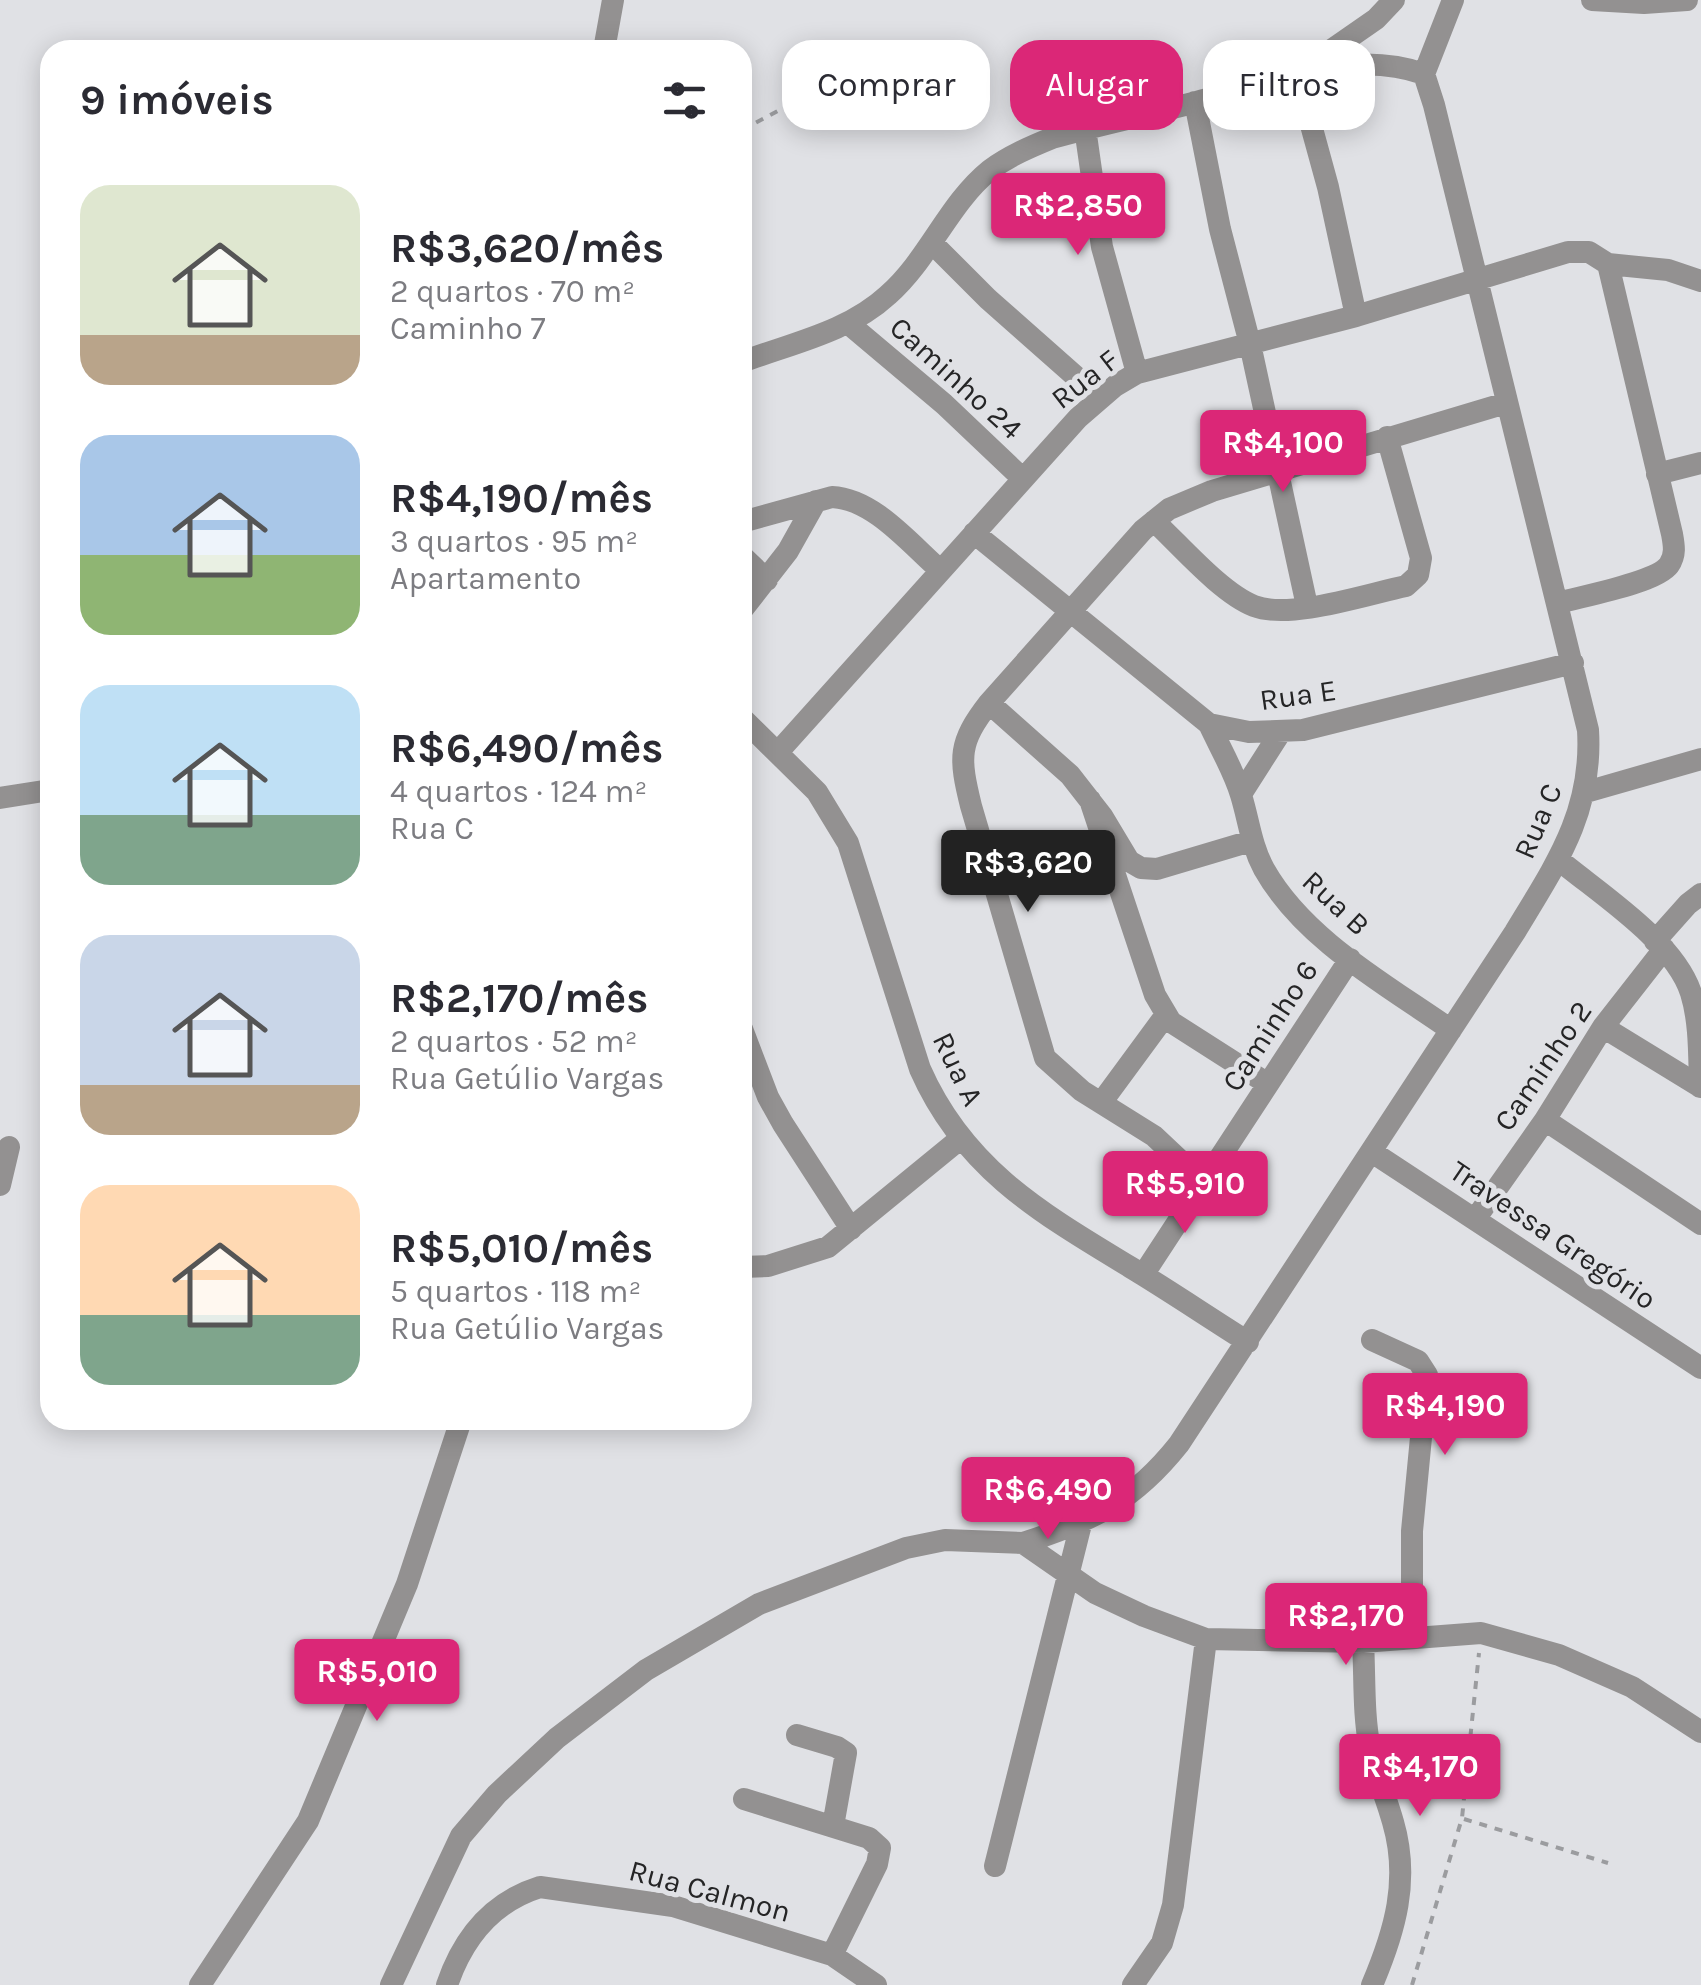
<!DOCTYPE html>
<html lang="pt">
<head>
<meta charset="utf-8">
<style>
  body { margin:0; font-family:Karla,sans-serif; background:#f7f7f7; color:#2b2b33; height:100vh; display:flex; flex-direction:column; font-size:38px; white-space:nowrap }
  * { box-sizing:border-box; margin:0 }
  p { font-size:32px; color:#7c7c81 }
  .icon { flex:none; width:55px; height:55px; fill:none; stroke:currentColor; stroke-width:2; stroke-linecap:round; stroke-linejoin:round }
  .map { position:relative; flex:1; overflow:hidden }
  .sheet { position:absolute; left:40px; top:40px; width:712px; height:1390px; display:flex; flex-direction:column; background:#fff; border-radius:30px; box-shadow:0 5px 25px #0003 }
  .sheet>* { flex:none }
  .banner { position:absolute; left:782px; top:40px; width:768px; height:90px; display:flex; gap:20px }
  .price { position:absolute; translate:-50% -85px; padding:0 22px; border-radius:10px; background:#db2777; color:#fff; font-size:32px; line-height:65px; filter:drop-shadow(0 2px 5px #0008) }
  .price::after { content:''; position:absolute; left:50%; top:60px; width:30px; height:22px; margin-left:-15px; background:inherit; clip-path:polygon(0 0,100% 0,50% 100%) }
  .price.selected { background:#222; color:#fff }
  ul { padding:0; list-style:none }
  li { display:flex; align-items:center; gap:30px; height:250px; padding:0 40px }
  li span { display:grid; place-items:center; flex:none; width:280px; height:200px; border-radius:30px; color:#555 }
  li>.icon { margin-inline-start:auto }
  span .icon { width:120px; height:120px; fill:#fffc; stroke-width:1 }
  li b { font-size:42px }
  h2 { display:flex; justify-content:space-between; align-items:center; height:120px; padding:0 40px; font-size:42px }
  .tag { padding:0 35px; border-radius:30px; background:#fff; box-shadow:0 5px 25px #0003; font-size:35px; line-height:90px }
  .tag.selected { background:#db2777; color:#fff }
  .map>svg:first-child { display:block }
</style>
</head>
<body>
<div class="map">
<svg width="1701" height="1985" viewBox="0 0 1701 1985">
  <rect width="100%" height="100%" fill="#e0e1e5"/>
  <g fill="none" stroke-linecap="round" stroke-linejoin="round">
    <path stroke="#9b9c9f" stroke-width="4" stroke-dasharray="8 8" stroke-linecap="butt" d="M742,130L843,76
      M1464,1819L1608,1863
      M1412,1985L1462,1818L1479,1653"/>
    <path stroke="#939191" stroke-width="22" d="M1592,0L1644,3L1687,0
      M604,50L613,0
      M1304,69L1376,19L1394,0
      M1297,74L1328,187L1356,316
      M1424,74L1453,0
      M1195,102L1220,229L1250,344L1307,606
      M1085,128L1102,247L1137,373
      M932,243L988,299L1100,398
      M1608,264L1668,270L1701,281
      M849,324L944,404L1022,478
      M742,362C792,343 848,332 888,295C929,259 948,204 990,170C1009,156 1030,147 1052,138C1098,125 1146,115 1193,103C1266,84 1349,47 1424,74
      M1657,474L1701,463
      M1154,521C1181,546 1221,593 1254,606C1290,620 1367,594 1406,586L1418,575L1421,558L1387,437
      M742,522L832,497C874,499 910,544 940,570
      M974,533L1209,724L1249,732L1303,730L1573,663
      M742,556L767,580
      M1558,603C1582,596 1656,583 1669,565C1676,555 1674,545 1672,534L1608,264
      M742,610L788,551L816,501
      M989,703L1070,775L1102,816L1129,861L1141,868L1157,869L1251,841
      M742,718L817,792L848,843L920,1069C964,1169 1041,1213 1130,1267C1170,1291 1208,1317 1248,1342
      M1209,724C1220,748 1234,771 1241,795C1249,821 1251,845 1264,869C1304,940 1387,985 1451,1030
      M779,751L1078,418L1115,386L1137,373L1356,316L1568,252H1589L1608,264
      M1586,792L1701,759
      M1241,794L1280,733
      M0,798L50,790
      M1090,800L1155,995L1171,1022L1268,1084
      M1559,860C1600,894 1674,941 1691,993C1700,1022 1699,1056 1700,1087
      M1655,941L1688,904L1701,894
      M1603,1027L1701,1087
      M742,1029L768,1097L783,1124L851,1229
      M1101,1103L1165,1016
      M1545,1120L1701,1224
      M1372,1152L1701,1368
      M1204,1183L1154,1136L1082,1091L1045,1058L971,806C959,757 958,743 989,703L1143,530L1169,509L1212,491L1506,403
      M0,1185L9,1147
      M1476,1218L1545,1120L1603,1027L1664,949
      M742,1267L768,1266L828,1247L960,1139
      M1143,1275L1350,959
      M1372,1340L1418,1361L1427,1375L1412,1531V1637
      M1023,1543C1092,1521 1133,1502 1179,1444L1515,932C1556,864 1593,812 1588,730L1434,105L1424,74
      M1363,1642C1365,1677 1363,1714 1370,1749C1376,1774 1386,1797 1393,1822C1410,1880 1395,1931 1372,1985
      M797,1735L837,1747L846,1753L833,1826
      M744,1799L869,1838L880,1848L877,1864L832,1955
      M995,1866L1081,1524
      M200,1985L308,1821L407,1584L461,1420
      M391,1985L461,1836L497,1794L557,1738L646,1670L759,1604L906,1548L945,1540L1023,1543L1095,1593L1144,1616L1206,1639L1363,1642L1481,1633L1559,1655L1632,1687L1701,1732
      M447,1985C463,1938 492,1902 540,1887L673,1906L832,1955L876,1985
      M1133,1985L1162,1943L1173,1905L1206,1639"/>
  </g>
  <g text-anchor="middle" stroke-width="10" stroke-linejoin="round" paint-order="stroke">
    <g font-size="30" fill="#252526" stroke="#e0e1e5">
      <text transform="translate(956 378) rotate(42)" y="10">Caminho 24</text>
      <text transform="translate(1085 379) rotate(-38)" y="10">Rua F</text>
      <text transform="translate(1298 695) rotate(-8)" y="10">Rua E</text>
      <text transform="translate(1538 821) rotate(-67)" y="10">Rua C</text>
      <text transform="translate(1336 903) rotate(43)" y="10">Rua B</text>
      <text transform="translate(1270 1026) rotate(-57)" y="10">Caminho 6</text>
      <text transform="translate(1543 1066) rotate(-56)" y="10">Caminho 2</text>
      <text transform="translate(958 1069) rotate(64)" y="10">Rua A</text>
      <text transform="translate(1553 1235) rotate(34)" y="10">Travessa Gregório</text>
      <text transform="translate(710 1891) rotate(15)" y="10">Rua Calmon</text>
    </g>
  </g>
</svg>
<b class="price" style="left:1078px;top:258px">R$2,850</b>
<b class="price" style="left:1283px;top:495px">R$4,100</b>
<b class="price selected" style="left:1028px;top:915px">R$3,620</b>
<b class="price" style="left:1185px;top:1236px">R$5,910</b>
<b class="price" style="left:1445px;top:1458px">R$4,190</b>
<b class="price" style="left:1048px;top:1542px">R$6,490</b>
<b class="price" style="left:1346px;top:1668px">R$2,170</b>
<b class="price" style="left:377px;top:1724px">R$5,010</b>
<b class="price" style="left:1420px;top:1819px">R$4,170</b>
<div class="banner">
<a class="tag">Comprar</a>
<a class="tag selected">Alugar</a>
<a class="tag">Filtros</a>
</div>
<section class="sheet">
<h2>9 imóveis<svg class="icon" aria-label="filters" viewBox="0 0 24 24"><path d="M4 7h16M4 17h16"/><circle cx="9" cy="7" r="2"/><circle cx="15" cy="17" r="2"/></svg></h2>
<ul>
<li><span style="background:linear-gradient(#dfe7d0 75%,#b9a48a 0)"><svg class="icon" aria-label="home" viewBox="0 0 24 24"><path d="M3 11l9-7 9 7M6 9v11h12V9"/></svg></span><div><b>R$3,620/mês</b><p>2 quartos · 70 m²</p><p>Caminho 7</p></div></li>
<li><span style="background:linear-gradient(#a9c7e8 60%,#8fb573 0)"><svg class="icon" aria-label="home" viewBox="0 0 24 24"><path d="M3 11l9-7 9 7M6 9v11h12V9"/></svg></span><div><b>R$4,190/mês</b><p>3 quartos · 95 m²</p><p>Apartamento</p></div></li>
<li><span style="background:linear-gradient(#bfe0f5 65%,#7fa58c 0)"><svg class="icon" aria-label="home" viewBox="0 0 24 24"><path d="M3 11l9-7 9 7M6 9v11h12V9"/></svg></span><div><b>R$6,490/mês</b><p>4 quartos · 124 m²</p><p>Rua C</p></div></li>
<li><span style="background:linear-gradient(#c9d6e8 75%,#b9a48a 0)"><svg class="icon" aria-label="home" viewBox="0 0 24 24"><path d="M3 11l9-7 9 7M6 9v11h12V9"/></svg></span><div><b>R$2,170/mês</b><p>2 quartos · 52 m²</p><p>Rua Getúlio Vargas</p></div></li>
<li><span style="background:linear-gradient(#ffd9b3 65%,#7fa58c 0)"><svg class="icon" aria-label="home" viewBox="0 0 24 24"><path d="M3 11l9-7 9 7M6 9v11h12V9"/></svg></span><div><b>R$5,010/mês</b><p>5 quartos · 118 m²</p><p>Rua Getúlio Vargas</p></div></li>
</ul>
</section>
</div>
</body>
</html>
